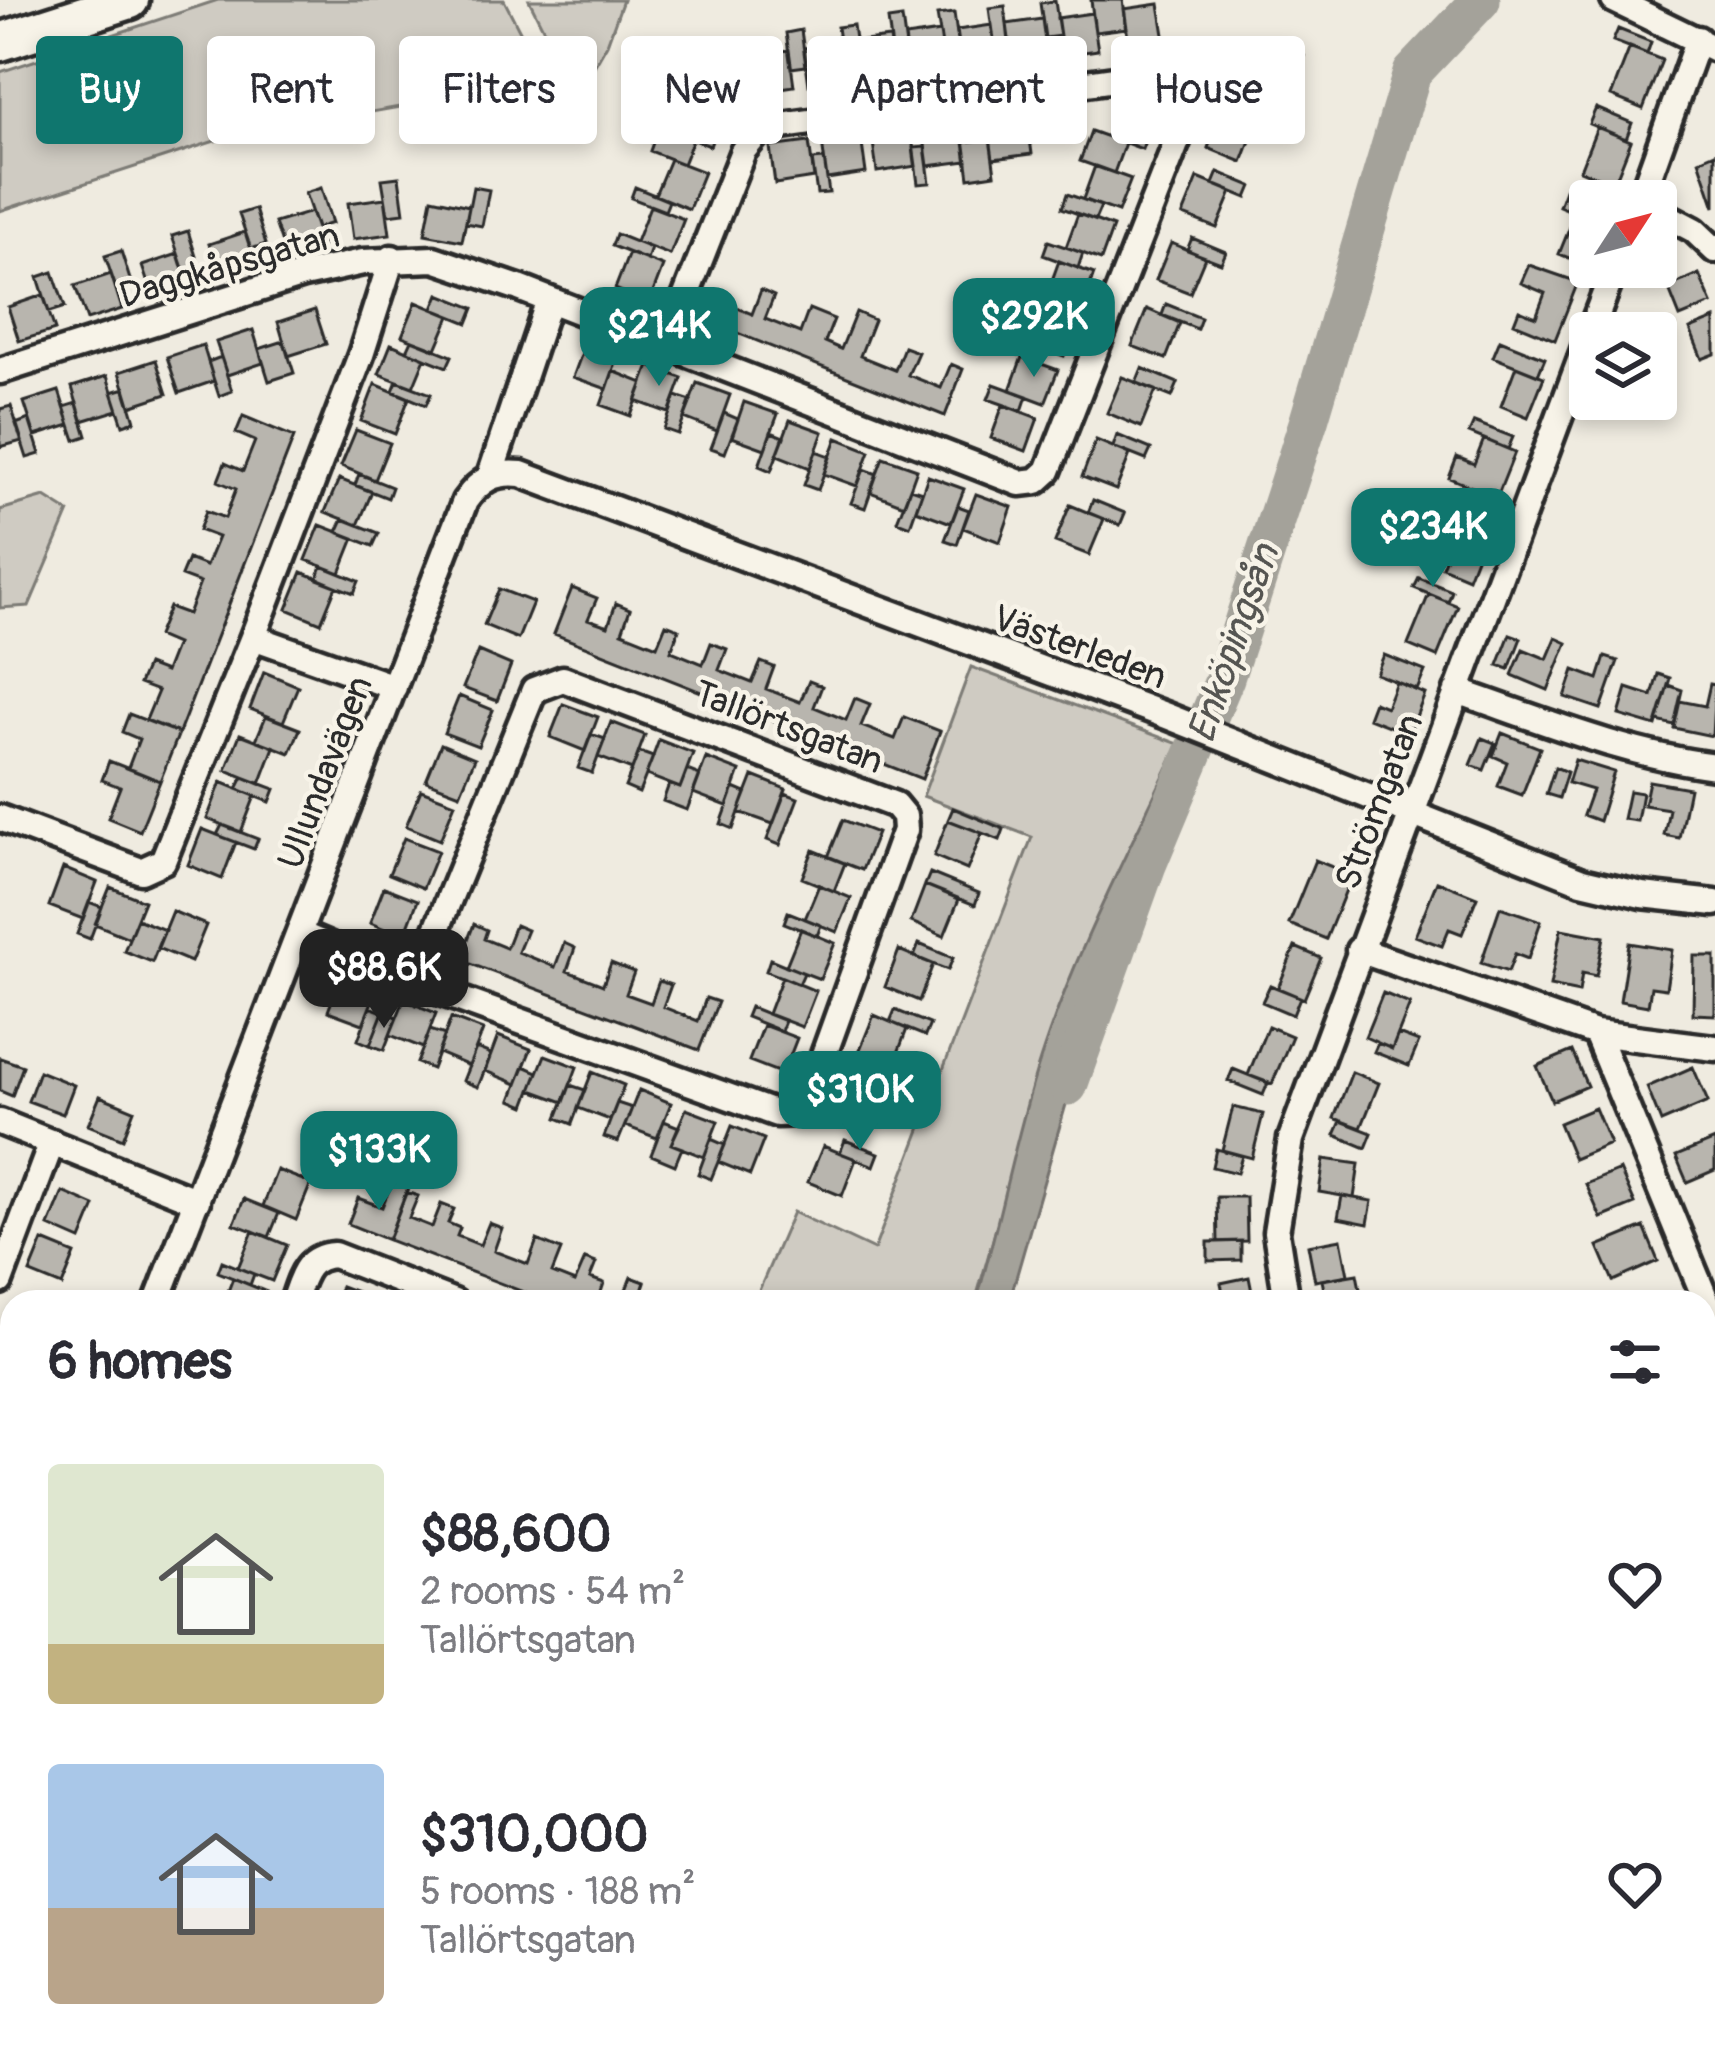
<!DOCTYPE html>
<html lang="en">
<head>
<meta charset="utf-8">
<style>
  body { margin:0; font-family:Pangolin,sans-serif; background:#f7f7f7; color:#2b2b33; height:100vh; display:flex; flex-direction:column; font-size:45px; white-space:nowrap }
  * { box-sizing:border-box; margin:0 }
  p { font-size:39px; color:#7c7c81 }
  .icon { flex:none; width:66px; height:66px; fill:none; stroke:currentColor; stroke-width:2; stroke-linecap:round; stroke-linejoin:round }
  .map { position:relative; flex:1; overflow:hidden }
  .details { position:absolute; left:0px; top:1290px; width:1716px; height:771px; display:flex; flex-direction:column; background:#fff; border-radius:36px 36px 0 0; box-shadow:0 6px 18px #0003 }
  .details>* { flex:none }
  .top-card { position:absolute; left:36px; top:36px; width:1644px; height:108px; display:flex; gap:24px }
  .needle { width:78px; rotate:54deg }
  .controls { position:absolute; left:1569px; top:180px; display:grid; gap:24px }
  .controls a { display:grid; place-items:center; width:108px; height:108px; border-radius:12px; background:#fff; box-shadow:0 6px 18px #0003; font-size:60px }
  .price { position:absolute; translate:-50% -102px; padding:0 27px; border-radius:24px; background:#0f766e; color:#fff; font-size:39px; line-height:78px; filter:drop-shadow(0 3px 6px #0008) }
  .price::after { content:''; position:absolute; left:50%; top:72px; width:36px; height:27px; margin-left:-18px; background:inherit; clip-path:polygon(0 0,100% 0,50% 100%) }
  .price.current { background:#222; color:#fff }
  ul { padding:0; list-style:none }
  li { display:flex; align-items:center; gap:36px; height:300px; padding:0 48px }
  li span { display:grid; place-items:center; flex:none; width:336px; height:240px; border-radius:12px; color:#555 }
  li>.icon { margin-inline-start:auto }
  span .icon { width:144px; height:144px; fill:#fffc; stroke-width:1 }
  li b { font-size:51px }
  h2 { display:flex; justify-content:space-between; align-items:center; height:144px; padding:0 48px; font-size:51px }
  .pill { padding:0 42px; border-radius:12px; background:#fff; box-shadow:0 6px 18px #0003; font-size:42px; line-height:108px }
  .pill.current { background:#0f766e; color:#fff }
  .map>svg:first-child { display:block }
</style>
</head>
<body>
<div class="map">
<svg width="1715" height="2059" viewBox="0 0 1715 2059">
  <rect width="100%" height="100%" fill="#efebe0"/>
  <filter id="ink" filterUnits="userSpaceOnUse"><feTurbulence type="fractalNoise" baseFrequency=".00833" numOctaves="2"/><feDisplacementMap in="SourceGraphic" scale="24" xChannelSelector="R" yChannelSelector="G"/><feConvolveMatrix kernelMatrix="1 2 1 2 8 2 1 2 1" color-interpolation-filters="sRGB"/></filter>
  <g filter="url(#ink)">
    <path fill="#dedbd1" d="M1224,2049H1513L1515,2059H1223Z"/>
    <path fill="#cfcbc2" stroke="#7d7b76" stroke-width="3" d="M218,0H504L552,94L545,119L411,105L224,138L0,211V72Z
      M529,0H623L607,44L577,96Z
      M45,497L69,512L29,606L0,608V510Z
      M971,667L1179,744L1079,983L1022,1139L975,1302H754L793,1212L874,1250L1032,837L923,796Z
      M177,2049H334L359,2059H176Z"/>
    <path fill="#a4a29a" stroke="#74726e" stroke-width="3" d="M1174,754L1196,761L1114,938L1009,1302H976C1000,1222 1014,1140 1040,1060C1074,954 1127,854 1174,754Z"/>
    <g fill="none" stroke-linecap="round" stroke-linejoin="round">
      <path stroke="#a4a29a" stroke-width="39" d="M1068,1086L1147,865L1225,678L1309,420L1412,73L1481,0"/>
    </g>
    <path fill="#b8b5ae" stroke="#2b2b2b" stroke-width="3" d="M1091,0H1123L1127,28L1095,32Z
      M1055,1L1060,36L1045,38L1040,3Z
      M1159,4L1165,41L1129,46L1124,9Z
      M1005,6L1009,42L994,44L989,8Z
      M954,13L959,49L943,51L937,15Z
      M1092,13L1098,50L1063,55L1057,18Z
      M902,18L907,54L893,56L888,20Z
      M1042,19L1047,57L1012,62L1007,24Z
      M853,25L858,61L842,63L837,27Z
      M992,25L997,62L962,67L957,30Z
      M1618,29L1651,42L1647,54L1613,41Z
      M801,30L806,66L791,68L786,33Z
      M940,32L945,69L910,74L905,37Z
      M890,38L895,75L860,80L855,42Z
      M1267,41L1304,56L1299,68L1262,54Z
      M839,43L844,80L809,85L804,48Z
      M1246,47L1279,60L1265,97L1231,83Z
      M1630,47L1662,60L1643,109L1611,96Z
      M789,50L794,86L755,92L750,55Z
      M691,96L724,110L710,146L676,133Z
      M1119,103L1154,116L1142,149L1107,136Z
      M1244,108L1280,122L1276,133L1240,119Z
      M1596,108L1632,123L1626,139L1589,124Z
      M1222,112L1256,125L1242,162L1208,148Z
      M1027,117L1032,154L993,159L988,123Z
      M962,124L967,161L928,166L923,130Z
      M659,126L693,139L683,164L650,151Z
      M1597,127L1631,141L1614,184L1580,170Z
      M911,130L916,166L877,172L872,135Z
      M1091,131L1125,143L1114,173L1080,161Z
      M861,137L866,173L827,179L822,142Z
      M990,139L995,174L969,178L964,142Z
      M809,142L814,178L775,184L770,147Z
      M925,147L930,183L918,184L913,148Z
      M1715,153V207L1699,160Z
      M670,159L704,172L689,209L655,195Z
      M824,159L829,193L817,194L812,160Z
      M1095,166L1131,179L1118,212L1083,199Z
      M1218,172L1252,186L1247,198L1213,184Z
      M399,177L404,213L388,215L382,179Z
      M1198,178L1232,192L1217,228L1183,215Z
      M473,187L489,190L482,226L466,223Z
      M635,187L669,201L665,211L631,198Z
      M1566,187L1589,197L1585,207L1579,205L1576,213L1559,206Z
      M321,188L332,223L317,228L305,193Z
      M1067,194L1101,206L1095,220L1062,208Z
      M385,198L390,234L353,239L348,203Z
      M432,198L469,206L462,241L425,234Z
      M1579,205L1590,209V247L1584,264L1559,254Z
      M650,206L684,219L670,255L636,242Z
      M255,209L266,244L251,249L239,214Z
      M311,212L323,246L287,258L275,223Z
      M1078,214L1113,227L1101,260L1066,247Z
      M188,231L199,266L184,271L172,236Z
      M245,232L256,267L221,279L209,244Z
      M616,234L651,248L647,260L612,246Z
      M1192,238L1226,252L1221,263L1187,250Z
      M1048,241L1083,253L1078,268L1043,255Z
      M1171,243L1205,257L1190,293L1156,280Z
      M121,251L132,286L117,291L105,256Z
      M629,253L663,266L649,303L615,289Z
      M178,254L189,289L154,301L142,266Z
      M1059,261L1094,274L1082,307L1047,294Z
      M1529,265L1578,282L1555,340L1514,323L1519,310L1536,317L1545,293L1521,283Z
      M53,272L65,307L49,312L38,277Z
      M111,274L122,309L87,320L75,286Z
      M1699,274L1712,304L1680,317L1668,287Z
      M1030,288L1065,301L1059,317L1024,304Z
      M761,290L774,296L765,319L800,333L809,309L834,319L825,342L841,349L856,312L874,320L860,356L895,370L904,347L918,352L908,375L941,388L951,364L963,369L945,416L707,321L716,299L752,314Z
      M439,294L474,308L468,323L433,309Z
      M43,295L55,330L19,341L8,307Z
      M416,302L450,316L436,349L402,336Z
      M1166,304L1201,318L1197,329L1162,315Z
      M1147,309L1180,323L1166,359L1132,346Z
      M315,310L326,344L288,356L278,322Z
      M1041,310L1076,323L1064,356L1028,343Z
      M1715,319V354L1702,359L1690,329Z
      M253,330L263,363L227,375L216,342Z
      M1011,336L1045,349L1040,363L1005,350Z
      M412,340L452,356L447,367L407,351Z
      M1500,340L1545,358L1538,375L1493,357Z
      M284,341L294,373L269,381L259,349Z
      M586,342L619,354L607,389L573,377Z
      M391,344L425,358L413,387L379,374Z
      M203,345L214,381L179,393L167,357Z
      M221,357L232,391L219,396L208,362Z
      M1022,357L1058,370L1045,403L1010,390Z
      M156,360L167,394L130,406L119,372Z
      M649,366L682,378L669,413L636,401Z
      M1516,366L1544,377L1528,417L1501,406Z
      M1142,368L1178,383L1172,397L1136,383Z
      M613,371L643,383L631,416L601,405Z
      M107,376L118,410L82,421L72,387Z
      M1122,377L1156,390L1141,427L1107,413Z
      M397,381L431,394L426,405L393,391Z
      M697,383L730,395L717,431L684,418Z
      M375,384L409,398L395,434L361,421Z
      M994,384L1027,396L1022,411L988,399Z
      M125,388L135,421L123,425L112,392Z
      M59,391L70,425L35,436L24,402Z
      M676,396L691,401L678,434L664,429Z
      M744,402L778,414L765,449L732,437Z
      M77,403L87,436L75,440L64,407Z
      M1003,405L1038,418L1026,451L991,438Z
      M11,406L22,441L0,447V409Z
      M724,413L738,419L725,453L711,448Z
      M243,416L294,437L179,733L146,720L158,691L139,684L147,665L165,672L176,644L157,636L169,607L188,614L200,583L181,576L188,559L206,566L218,537L199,530L206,511L225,518L236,489L218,481L225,463L243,471L255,441L236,433Z
      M29,419L40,454L27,458L16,424Z
      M790,420L823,432L810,468L777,455Z
      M1474,422L1513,437L1508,449L1469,433Z
      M356,430L390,443L375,480L341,466Z
      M771,432L784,437L771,471L759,466Z
      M1117,435L1151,449L1146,460L1113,447Z
      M837,438L870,451L857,486L824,474Z
      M1484,439L1515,452L1497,497L1449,478L1457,457L1474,464Z
      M1096,440L1130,454L1116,490L1082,477Z
      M816,451L830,456L818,490L804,485Z
      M883,457L917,469L904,505L870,492Z
      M864,469L877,474L865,508L851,503Z
      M359,474L392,487L388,498L355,485Z
      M928,476L964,489L951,523L916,510Z
      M339,479L372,492L358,525L325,512Z
      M910,488L922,492L910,526L897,521Z
      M976,494L1012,507L1000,542L963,528Z
      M1455,498L1484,510L1477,528L1447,517Z
      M1093,500L1125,513L1120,525L1088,513Z
      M1070,505L1104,519L1089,555L1055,542Z
      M958,506L969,510L957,544L945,540Z
      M343,519L379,533L373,546L337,532Z
      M1460,522L1486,532L1468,578L1442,567Z
      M320,525L354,538L340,573L306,560Z
      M322,566L359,581L354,593L317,579Z
      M302,572L336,586L321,623L287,609Z
      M1419,578L1452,591L1448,602L1414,588Z
      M572,588L597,598L588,619L608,626L616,603L630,609L622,632L657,646L666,624L679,629L671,651L703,664L711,643L727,649L719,670L752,683L761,662L774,667L766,689L800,702L809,681L822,686L814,707L846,720L855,698L870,704L861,726L895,739L904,717L940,731L922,779L554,634Z
      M499,589L533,602L518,639L484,625Z
      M1429,594L1458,606L1437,657L1408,645Z
      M1510,634L1521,638L1509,669L1498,665Z
      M1556,638L1567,643L1548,690L1512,675L1523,649L1547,659Z
      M478,651L511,665L497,701L463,688Z
      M1384,655L1425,671L1417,690L1376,674Z
      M1605,657L1618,661L1601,709L1565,697L1574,670L1598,679Z
      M264,672L298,686L283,722L250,709Z
      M1658,674L1670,678L1656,726L1619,715L1627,688L1652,696Z
      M1396,682L1425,694L1409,734L1368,718L1374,702L1386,707Z
      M1710,684L1715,685L1712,736L1674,728L1680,701L1705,706Z
      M1668,685L1682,690L1674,725L1657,721Z
      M459,696L493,710L478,746L444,733Z
      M563,704L598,717L585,751L550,737Z
      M129,714L179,733L160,781L128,768L139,739L122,732Z
      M266,716L300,729L290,753L256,740Z
      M611,722L645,735L632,770L598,757Z
      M1502,733L1540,748L1522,795L1498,786L1507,762L1493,756Z
      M240,734L274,747L260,784L226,770Z
      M591,734L605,739L592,773L578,768Z
      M1482,738L1495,743L1484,770L1471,765Z
      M659,740L693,753L680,788L646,775Z
      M441,744L475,758L460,794L426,781Z
      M639,752L653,757L639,793L625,787Z
      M706,758L740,771L727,806L693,793Z
      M1575,760L1614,772L1599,821L1583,815L1592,790L1568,783Z
      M109,761L160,781L140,831L108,818L120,787L102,780Z
      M1555,767L1567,772L1559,798L1546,794Z
      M687,770L700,775L687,810L663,801L669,784L680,788Z
      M753,776L786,789L773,824L739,812Z
      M243,777L275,789L270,802L237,789Z
      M1649,781L1689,788L1679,838L1664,835L1669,809L1644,805Z
      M221,782L255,796L241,832L207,819Z
      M734,788L746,793L733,829L721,824Z
      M421,790L455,803L440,840L406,826Z
      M1629,791L1642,793L1637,821L1623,819Z
      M785,793L798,798L780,845L767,840Z
      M953,808L1004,829L1000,840L948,820Z
      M843,820L877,833L862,870L828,857Z
      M948,820L982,833L967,870L934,856Z
      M222,825L258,839L254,849L217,835Z
      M202,829L236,842L222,879L188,865Z
      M404,838L438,851L423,888L389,874Z
      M813,850L845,863L834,891L802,878Z
      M1315,860L1352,875L1326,939L1289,924Z
      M63,868L97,882L83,919L49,906Z
      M930,873L979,893L975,905L925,885Z
      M1437,881L1477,897L1462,934L1449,929L1442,946L1415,936Z
      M819,885L851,898L837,932L805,919Z
      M925,885L959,899L944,936L911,922Z
      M110,887L144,901L129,938L95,924Z
      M384,887L418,900L404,937L370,923Z
      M89,902L102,907L90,939L77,934Z
      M1500,907L1541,921L1528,959L1515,954L1508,972L1481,963Z
      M172,911L206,925L191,962L157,948Z
      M788,912L821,925L817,936L784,923Z
      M137,919L165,930L152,962L124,951Z
      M474,924L487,930L484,939L506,948L515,925L527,930L518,952L555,967L564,943L575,948L567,971L603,985L611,963L634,972L626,994L651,1003L659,981L671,985L663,1007L698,1021L706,998L718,1002L699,1050L460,960Z
      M801,929L835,943L820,979L786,966Z
      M1561,929L1604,937L1596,976L1582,973L1579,992L1550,986Z
      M1629,943L1672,950L1666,989L1651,987L1648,1006L1620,1001Z
      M919,944L953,958L948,970L914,957Z
      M1295,947L1321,958L1304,999L1278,988Z
      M899,950L933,964L919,1001L885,987Z
      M1694,956H1715V1015L1693,1014Z
      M770,959L804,973L799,984L766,971Z
      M342,975L377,989L363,1024L328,1011Z
      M782,977L816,991L802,1027L768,1014Z
      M1270,985L1300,997L1293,1015L1262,1002Z
      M1383,993L1410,1004L1392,1049L1365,1037Z
      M404,1000L436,1013L423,1048L390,1035Z
      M370,1007L383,1012L370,1045L358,1040Z
      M750,1007L785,1021L781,1031L746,1017Z
      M895,1010L930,1024L925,1036L890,1022Z
      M383,1012L397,1017L384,1050L370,1045Z
      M874,1015L907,1029L893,1066L859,1052Z
      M451,1018L483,1030L469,1066L438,1053Z
      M763,1025L797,1038L783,1074L749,1061Z
      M1268,1026L1292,1036L1272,1084L1248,1075Z
      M430,1030L445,1035L432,1069L417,1063Z
      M1398,1034L1419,1042L1409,1066L1374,1052L1378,1043L1392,1049Z
      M498,1036L531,1049L517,1084L485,1071Z
      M476,1048L491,1054L478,1087L463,1081Z
      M1572,1051L1587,1086L1552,1101L1537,1066Z
      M545,1055L577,1067L564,1102L531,1090Z
      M0,1058L23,1066L12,1096L0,1091Z
      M524,1066L538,1072L525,1106L511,1100Z
      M1693,1067L1708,1102L1661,1122L1647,1087Z
      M1233,1069L1268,1083L1263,1095L1228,1081Z
      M39,1071L74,1085L63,1114L28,1101Z
      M592,1072L624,1085L610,1120L578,1108Z
      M1352,1072L1379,1083L1361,1128L1334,1118Z
      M871,1074L905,1087L900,1100L866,1087Z
      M849,1080L883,1094L868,1130L835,1117Z
      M570,1085L585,1090L572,1124L557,1118Z
      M639,1090L671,1103L657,1138L625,1126Z
      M100,1096L134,1110L123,1139L88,1125Z
      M617,1103L632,1108L618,1142L604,1137Z
      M1233,1107L1263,1114L1252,1158L1222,1150Z
      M1595,1108L1610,1144L1574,1159L1559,1123Z
      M686,1109L718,1121L704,1157L671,1144Z
      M664,1121L679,1127L671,1144L682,1148L675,1165L651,1155Z
      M1341,1121L1372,1133L1366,1148L1335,1135Z
      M732,1126L764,1139L750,1175L718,1162Z
      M711,1139L725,1145L711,1179L698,1174Z
      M845,1140L879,1153L874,1166L840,1153Z
      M1715,1140V1170L1687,1182L1676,1156Z
      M823,1146L856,1159L842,1196L808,1182Z
      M1216,1149L1242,1156L1237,1173L1212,1167Z
      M1324,1159L1359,1164L1354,1198L1319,1192Z
      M277,1170L311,1183L296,1220L263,1206Z
      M1620,1170L1635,1204L1601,1218L1586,1184Z
      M392,1182L408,1188L388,1240L348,1224L358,1198L382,1207Z
      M63,1192L95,1206L81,1240L49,1226Z
      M406,1192L418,1196L409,1218L432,1227L441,1204L454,1209L448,1223L460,1228L457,1236L480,1245L489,1223L502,1228L494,1251L528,1264L537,1240L561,1250L552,1273L575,1282L585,1259L596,1263L590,1278L604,1283L601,1292L622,1300L631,1277L645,1282L640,1297L651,1302H549L388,1240Z
      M1342,1196L1372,1201L1368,1224L1338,1218Z
      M1217,1197H1246L1247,1241L1218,1242Z
      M244,1199L279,1213L269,1237L234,1224Z
      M1644,1227L1658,1261L1613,1281L1598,1246Z
      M253,1231L287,1245L272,1281L238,1268Z
      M1341,1239L1348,1275L1315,1281L1308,1245Z
      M43,1241L75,1254L62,1286L30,1273Z
      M1241,1241V1260L1208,1261V1242Z
      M222,1261L254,1274L250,1285L218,1272Z
      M1357,1274L1361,1294L1326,1300L1322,1280Z
      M1249,1277L1254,1302H1225L1221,1283Z
      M233,1278L267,1292L263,1302H224Z
      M341,1286L373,1298L372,1302H335Z
      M6,1333L12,1335V1375L0,1370V1348Z
      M0,1402L12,1407V1421L2,1444Z
      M1715,1406V1447L1704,1452V1411Z
      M1713,1866L1715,1868V1951L1704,1938V1928L1714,1919L1704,1907V1874Z
      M2,1980L12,1981V2015L0,2014Z
      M0,2030L12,2031V2049H36L35,2059H0Z
      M97,2049H135L134,2059H97Z
      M558,2049V2059H500V2050Z
      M1056,2049H1111V2059L1056,2057Z
      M1388,2053L1495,2058V2059H1388Z"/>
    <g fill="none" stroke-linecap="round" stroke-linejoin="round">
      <g stroke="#2b2b2b" stroke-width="33">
        <path id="street" d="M1614,0L1715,49
          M1640,201L1698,39
          M1656,210L1694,230L1715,250
          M1590,333L1615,267
          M0,371L303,275L363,262L434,259L519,288L1020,483L1037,481L1048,471L1190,108C1195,86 1186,75 1164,72L761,129L743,151L666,346
          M490,476L549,300
          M253,637L361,355L392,258
          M1457,691C1541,720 1626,755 1715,766
          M0,818L141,871L163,861L253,637L394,687
          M300,934L415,983L777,1114L799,1113L808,1099L905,830L904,816L895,805L563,679L534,690L415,983
          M1359,950L1596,1033L1715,1048
          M1596,1033L1715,1322
          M0,1122L197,1201
          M0,1281L52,1142
          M157,1302L465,501C480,480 494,471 521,474L1167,716L1582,881L1642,895L1715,903
          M293,1302C302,1277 305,1257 334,1255L454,1302
          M1287,1302L1276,1232L1291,1139L1590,334
          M0,1704L12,1672
          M1704,1798L1715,1811
          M66,2059V2049
          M470,2059V2049
          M724,2059L725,2049
          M1024,2059L1025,2049"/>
      </g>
      <g stroke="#2b2b2b" stroke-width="45">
        <path id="primary" d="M0,42L130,0"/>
      </g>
      <use href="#street" stroke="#f7f3e8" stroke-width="24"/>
      <use href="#primary" stroke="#f7f3e8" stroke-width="36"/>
    </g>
  </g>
  <g text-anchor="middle" stroke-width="9" stroke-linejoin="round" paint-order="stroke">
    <g font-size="36" fill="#2b2b2b" stroke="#f7f3e8">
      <text transform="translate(229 264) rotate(-16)" y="13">Daggkåpsgatan</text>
      <text transform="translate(1080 646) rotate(20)" y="13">Västerleden</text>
      <text transform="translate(789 726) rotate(21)" y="13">Tallörtsgatan</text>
      <text transform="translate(324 772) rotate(-69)" y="13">Ullundavägen</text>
      <text transform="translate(1378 801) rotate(-69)" y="13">Strömgatan</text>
    </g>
    <g font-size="39" font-style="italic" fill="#555552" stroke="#f7f3e8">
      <text transform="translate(1232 643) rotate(-71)" y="14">Enköpingsån</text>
    </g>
  </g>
</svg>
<div class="controls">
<a><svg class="needle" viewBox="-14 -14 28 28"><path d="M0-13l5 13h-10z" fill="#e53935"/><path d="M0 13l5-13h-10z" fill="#7c7c81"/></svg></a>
<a><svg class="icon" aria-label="layers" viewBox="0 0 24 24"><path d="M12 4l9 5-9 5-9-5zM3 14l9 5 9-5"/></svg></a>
</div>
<b class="price" style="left:1034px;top:380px">$292K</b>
<b class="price" style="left:659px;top:389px">$214K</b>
<b class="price" style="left:1433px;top:590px">$234K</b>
<b class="price current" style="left:384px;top:1031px">$88.6K</b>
<b class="price" style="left:860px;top:1153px">$310K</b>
<b class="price" style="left:379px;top:1213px">$133K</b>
<div class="top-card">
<a class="pill current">Buy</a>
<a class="pill">Rent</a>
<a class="pill">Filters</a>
<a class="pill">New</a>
<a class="pill">Apartment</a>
<a class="pill">House</a>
</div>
<section class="details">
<h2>6 homes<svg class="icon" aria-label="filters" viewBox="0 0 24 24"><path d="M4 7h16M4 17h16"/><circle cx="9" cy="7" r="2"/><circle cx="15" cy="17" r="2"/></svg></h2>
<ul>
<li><span style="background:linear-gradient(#dfe7d0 75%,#c2b280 0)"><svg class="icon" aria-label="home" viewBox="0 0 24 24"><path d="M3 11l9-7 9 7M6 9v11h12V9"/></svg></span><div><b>$88,600</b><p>2 rooms · 54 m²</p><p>Tallörtsgatan</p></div><svg class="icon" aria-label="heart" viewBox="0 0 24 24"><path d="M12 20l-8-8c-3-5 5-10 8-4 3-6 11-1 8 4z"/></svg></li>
<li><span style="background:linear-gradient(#a9c7e8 60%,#b9a48a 0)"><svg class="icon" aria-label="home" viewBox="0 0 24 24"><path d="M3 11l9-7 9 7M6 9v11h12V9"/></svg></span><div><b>$310,000</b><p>5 rooms · 188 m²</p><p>Tallörtsgatan</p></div><svg class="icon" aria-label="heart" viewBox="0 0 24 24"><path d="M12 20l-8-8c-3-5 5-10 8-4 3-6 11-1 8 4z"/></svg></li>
</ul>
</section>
</div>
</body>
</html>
